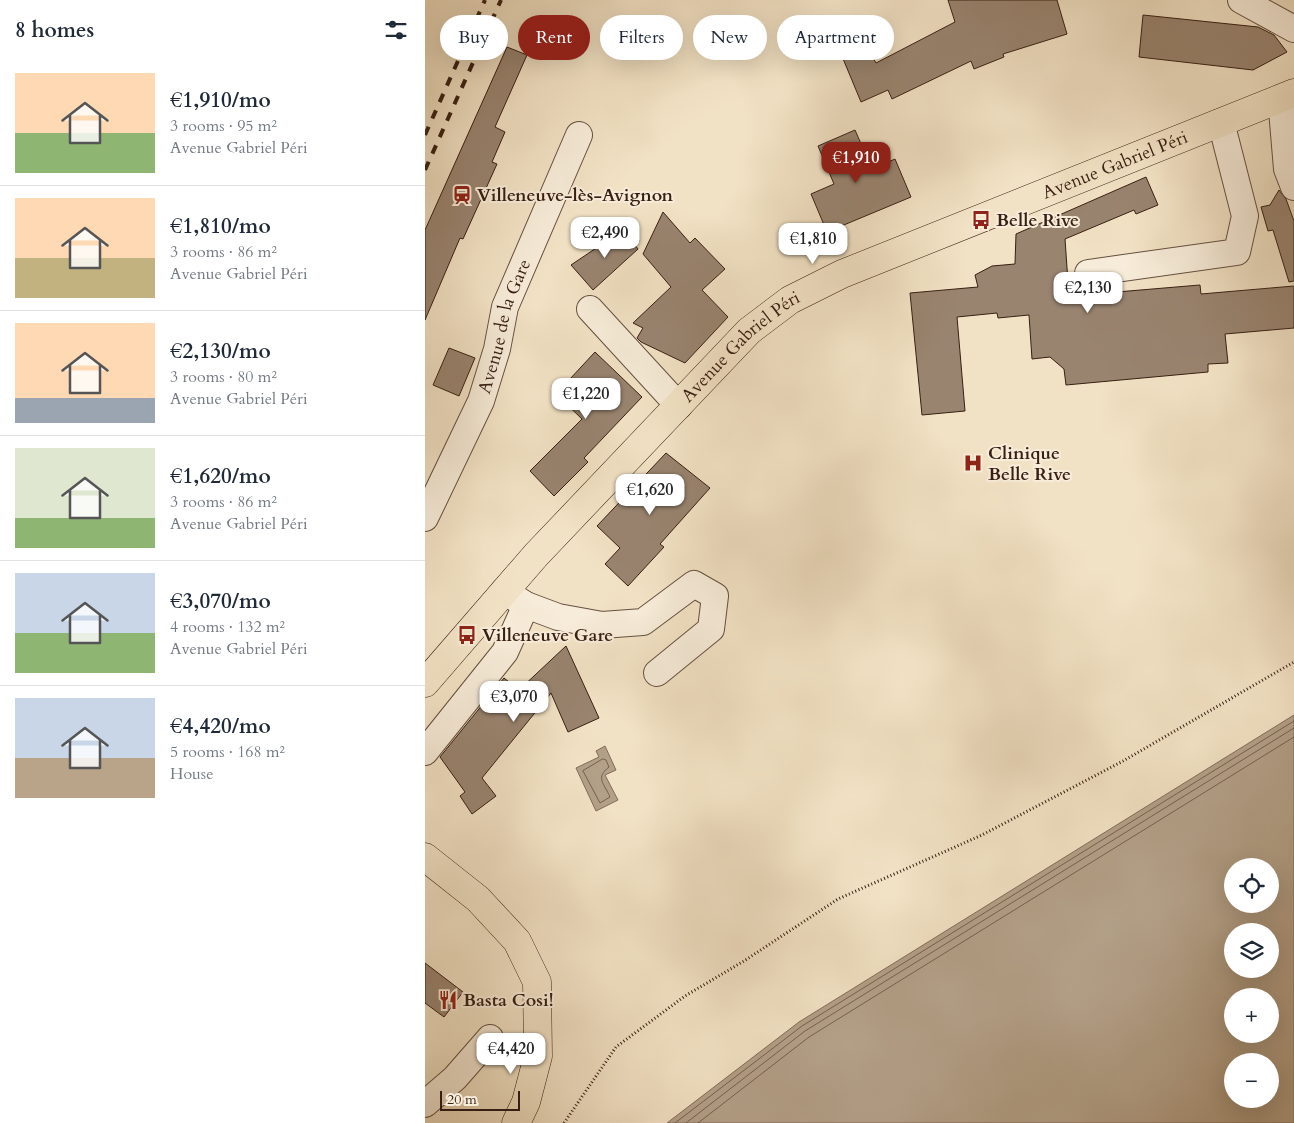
<!DOCTYPE html>
<html lang="en">
<head>
<meta charset="utf-8">
<style>
  body { margin:0; font-family:Cardo,serif; background:#f2f2f3; color:#1f2937; height:100vh; display:flex; flex-direction:column; font-size:19px; white-space:nowrap }
  * { box-sizing:border-box; margin:0 }
  p { font-size:16px; color:#747a83 }
  .icon { flex:none; width:28px; height:28px; fill:none; stroke:currentColor; stroke-width:2; stroke-linecap:round; stroke-linejoin:round }
  .map { position:relative; flex:1; overflow:hidden }
  .details { display:flex; flex-direction:column; background:#fff; width:425px }
  .details>* { flex:none }
  .guide { position:absolute; left:15px; top:15px; width:475px; height:45px; display:flex; gap:10px }
  .fabs { position:absolute; left:799px; top:858px; display:grid; gap:10px }
  .fabs a { display:grid; place-items:center; width:55px; height:55px; border-radius:50%; background:#fff; box-shadow:0 5px 20px #0002; font-size:25px }
  .scale { position:absolute; left:15px; bottom:12px; width:80px; box-sizing:border-box; padding-left:5px; border:2px solid #381f13; border-top:0; font-size:14px; line-height:18px; white-space:nowrap; color:#381f13; -webkit-text-stroke:4px #f7ecd9; paint-order:stroke }
  .price { position:absolute; translate:-50% -42px; padding:0 11px; border-radius:10px; background:#fff; color:#222; font-size:16px; line-height:32px; filter:drop-shadow(0 1px 2px #0008) }
  .price::after { content:''; position:absolute; left:50%; top:30px; width:15px; height:11px; margin-left:-8px; background:inherit; clip-path:polygon(0 0,100% 0,50% 100%) }
  .price.selected { background:#8f2418; color:#fff }
  ul { padding:0; list-style:none }
  li { display:flex; align-items:center; gap:15px; height:125px; padding:0 15px }
  li+li { border-top:1px solid #e0e1e3 }
  li span { display:grid; place-items:center; flex:none; width:140px; height:100px; border-radius:0px; color:#555 }
  li>.icon { margin-inline-start:auto }
  span .icon { width:60px; height:60px; fill:#fffc; stroke-width:1 }
  li b { font-size:21px }
  h2 { display:flex; justify-content:space-between; align-items:center; height:60px; padding:0 15px; font-size:21px }
  .tag { padding:0 18px; border-radius:22px; background:#fff; box-shadow:0 5px 20px #0002; font-size:18px; line-height:45px }
  .tag.selected { background:#8f2418; color:#fff }
  main { display:flex; flex:1; min-height:0 }
  .map>svg:first-child { display:block }
</style>
</head>
<body>
<main>
<section class="details">
<h2>8 homes<svg class="icon" aria-label="filters" viewBox="0 0 24 24"><path d="M4 7h16M4 17h16"/><circle cx="9" cy="7" r="2"/><circle cx="15" cy="17" r="2"/></svg></h2>
<ul>
<li><span style="background:linear-gradient(#ffd9b3 60%,#8fb573 0)"><svg class="icon" aria-label="home" viewBox="0 0 24 24"><path d="M3 11l9-7 9 7M6 9v11h12V9"/></svg></span><div><b>€1,910/mo</b><p>3 rooms · 95 m²</p><p>Avenue Gabriel Péri</p></div></li>
<li><span style="background:linear-gradient(#ffd9b3 60%,#c2b280 0)"><svg class="icon" aria-label="home" viewBox="0 0 24 24"><path d="M3 11l9-7 9 7M6 9v11h12V9"/></svg></span><div><b>€1,810/mo</b><p>3 rooms · 86 m²</p><p>Avenue Gabriel Péri</p></div></li>
<li><span style="background:linear-gradient(#ffd9b3 75%,#9aa5b1 0)"><svg class="icon" aria-label="home" viewBox="0 0 24 24"><path d="M3 11l9-7 9 7M6 9v11h12V9"/></svg></span><div><b>€2,130/mo</b><p>3 rooms · 80 m²</p><p>Avenue Gabriel Péri</p></div></li>
<li><span style="background:linear-gradient(#dfe7d0 70%,#8fb573 0)"><svg class="icon" aria-label="home" viewBox="0 0 24 24"><path d="M3 11l9-7 9 7M6 9v11h12V9"/></svg></span><div><b>€1,620/mo</b><p>3 rooms · 86 m²</p><p>Avenue Gabriel Péri</p></div></li>
<li><span style="background:linear-gradient(#c9d6e8 60%,#8fb573 0)"><svg class="icon" aria-label="home" viewBox="0 0 24 24"><path d="M3 11l9-7 9 7M6 9v11h12V9"/></svg></span><div><b>€3,070/mo</b><p>4 rooms · 132 m²</p><p>Avenue Gabriel Péri</p></div></li>
<li><span style="background:linear-gradient(#c9d6e8 60%,#b9a48a 0)"><svg class="icon" aria-label="home" viewBox="0 0 24 24"><path d="M3 11l9-7 9 7M6 9v11h12V9"/></svg></span><div><b>€4,420/mo</b><p>5 rooms · 168 m²</p><p>House</p></div></li>
</ul>
</section>
<div class="map">
<svg width="869" height="1123" viewBox="0 0 869 1123">
  <rect width="100%" height="100%" fill="#f2e2c5"/>
  <filter id="stains"><feTurbulence type="fractalNoise" baseFrequency=".004" numOctaves="4"/><feColorMatrix values="0 0 0 0 .2 0 0 0 0 .09 0 0 0 0 .02 0 0 0 .5 -.17"/></filter>
  <radialGradient id="worn" r=".72"><stop offset=".6" stop-color="#630" stop-opacity="0"/><stop offset="1" stop-color="#630" stop-opacity=".3"/></radialGradient>
  <path fill="#b3a088" stroke="#826c59" fill-rule="evenodd" d="M869,715V1123H242L374,1022ZM808,866H845V904H808ZM808,931H845V969H808ZM808,996H845V1034H808ZM808,1061H845V1099H808Z
    M180,746L191,770L180,775L193,800L171,811L151,768L174,757L171,751Z"/>
  <g fill="none" stroke-linecap="round" stroke-linejoin="round">
    <path stroke="#76604e" stroke-width="1" d="M178,759L181,760L184,767C170,778 179,783 185,797L175,803L158,771Z
      M250,1123L377,1026L869,721
      M261,1123L380,1031L869,728
      M273,1123L384,1037L869,737"/>
  </g>
  <path fill="#998470" stroke="#381f13" d="M523,0H632L642,34L578,54L579,57L549,69L546,61L467,99L463,90L436,102L414,49L438,39L451,63L530,22Z
    M718,15L833,27L849,35L862,52L828,70L714,57Z
    M82,47L102,55L70,127L80,132L67,162L72,164L38,239L35,238L0,320V230Z
    M430,130L447,169L470,159L486,197L402,232L386,194L409,184L393,146Z
    M721,177L733,205L711,214L709,210L640,239L644,296L775,285L776,294L869,286V328L800,334L803,363L783,364V372L641,385L639,369L625,357L607,359L604,315L573,318L572,313L532,317L540,411L497,415L485,293L553,287L550,275L567,266L590,264L591,234Z
    M854,190L861,199L869,221V281L864,282L848,230L843,231L836,207L845,205Z
    M238,212L265,243L270,238L300,269L277,290L303,317L260,363L216,342L212,338L218,328L208,323L246,287L218,254Z
    M198,230L213,249L168,290L146,265Z
    M24,348L50,358L34,396L8,385Z
    M170,352L217,397L159,458L163,462L129,496L105,471L157,419L131,394Z
    M241,453L285,488L235,544L239,547L203,586L180,564L195,548L172,526Z
    M141,646L174,718L143,732L126,693L57,778L71,796L47,814L35,796L40,792L15,757L79,678L94,690Z
    M0,963L38,992L19,1017L0,1003Z"/>
  <g fill="none" stroke-linecap="round" stroke-linejoin="round">
    <g stroke="#665040" stroke-width="28">
      <g id="minor">
        <path d="M816,0L869,29"/>
        <path d="M856,98L862,169L869,187"/>
        <path d="M663,273L812,252L820,216L796,122"/>
        <path d="M165,309L254,406"/>
        <path id="s1" d="M0,518L56,401L72,349L80,307L154,135"/>
        <path d="M79,591L101,605L133,617L177,625L218,622L269,584L290,596L286,629L232,673"/>
        <path d="M0,752L80,652L101,605"/>
        <path d="M0,1104L30,1078L65,1038"/>
      </g>
    </g>
    <g stroke="#381f13" stroke-width="29">
      <g id="major">
        <path id="s2" d="M0,683L111,555L324,331L365,300L417,274L869,93"/>
        <path d="M0,857L53,899L92,941L112,982L113,1056L101,1102L91,1123"/>
      </g>
    </g>
    <path stroke="#381f13" stroke-width="3" stroke-dasharray="1 2.5" stroke-linecap="butt" d="M139,1123L191,1047L260,996L319,961L413,899L557,835L698,761L869,662"/>
    <use href="#minor" stroke="#f7ecd9" stroke-width="26"/>
    <use href="#major" stroke="#f2e2c5" stroke-width="28"/>
    <path stroke="#381f13" stroke-width="4" stroke-dasharray="9 9" stroke-linecap="butt" d="M0,135L60,0
      M0,170L76,0"/>
  </g>
  <defs>
    <g id="station-bare" transform="scale(1.5)"><path d="M-3-6H3Q5-6 5-4V2Q5 4 3 4L4.5 6H3L1.5 4h-3L-3 6H-4.5L-3 4Q-5 4-5 2V-4Q-5-6-3-6ZM-3.5-4v3h7v-3ZM-3.5 1v1.5H-2V1ZM2 1v1.5H3.5V1Z" fill="#8f2418" stroke="#f7ecd9" stroke-width="2.5" paint-order="stroke"/></g>
    <g id="bus-bare" transform="scale(1.5)"><path d="M-5-6H5V4H4V6H2V4H-2V6H-4V4H-5ZM-3.5-4V0h7V-4ZM-3.5 1.2v1.5H-2V1.2ZM2 1.2v1.5H3.5V1.2Z" fill="#8f2418" stroke="#f7ecd9" stroke-width="2.5" paint-order="stroke"/></g>
    <g id="hospital-bare" transform="scale(1.5)"><path d="M-5-5h3v3.5h4V-5h3V5h-3V1.5h-4V5h-3Z" fill="#8f2418" stroke="#f7ecd9" stroke-width="2.5" paint-order="stroke"/></g>
    <g id="restaurant-bare" transform="scale(1.5)"><path d="M-5-6h1v4h1v-4h1v4h1v-4h1v5L-1.5 .5V6h-2V.5L-5-1ZM5-6V6H3V1.5H1.5Q1.5-4 5-6Z" fill="#8f2418" stroke="#f7ecd9" stroke-width="2.5" paint-order="stroke"/></g>
  </defs>
  <g fill-rule="evenodd">
    <use href="#station-bare" x="37" y="195"/>
    <use href="#bus-bare" x="556" y="220"/>
    <use href="#hospital-bare" x="548" y="463"/>
    <use href="#bus-bare" x="42" y="635"/>
    <use href="#restaurant-bare" x="23" y="1000"/>
  </g>
  <g text-anchor="middle" stroke-width="4" stroke-linejoin="round" paint-order="stroke">
    <g font-size="18" fill="#381f13" stroke="#f7ecd9">
      <text dy="6" stroke="none"><textPath href="#s2" startOffset="882">Avenue Gabriel Péri</textPath></text>
      <text dy="6" stroke="none"><textPath href="#s1" startOffset="208">Avenue de la Gare</textPath></text>
      <text dy="6" stroke="none"><textPath href="#s2" startOffset="462">Avenue Gabriel Péri</textPath></text>
    </g>
    <g font-size="18" font-weight="bold" fill="#381f13" stroke="#f7ecd9" text-anchor="start">
      <text x="52" y="201">Villeneuve-lès-Avignon</text>
      <text x="571" y="226">Belle Rive</text>
      <text x="563" y="459">Clinique<tspan x="563" dy="21">Belle Rive</tspan></text>
      <text x="57" y="641">Villeneuve Gare</text>
      <text x="38" y="1006">Basta Cosi!</text>
    </g>
  </g>
  <rect width="100%" height="100%" filter="url(#stains)"/>
  <rect width="100%" height="100%" fill="url(#worn)"/>
</svg>
<div class="fabs">
<a><svg class="icon" aria-label="locate" viewBox="0 0 24 24"><circle cx="12" cy="12" r="6"/><path d="M12 2v4M12 18v4M2 12h4M18 12h4"/></svg></a>
<a><svg class="icon" aria-label="layers" viewBox="0 0 24 24"><path d="M12 4l9 5-9 5-9-5zM3 14l9 5 9-5"/></svg></a>
<a>+</a>
<a>−</a>
</div>
<div class="scale">20 m</div>
<b class="price selected" style="left:431px;top:184px">€1,910</b>
<b class="price" style="left:180px;top:259px">€2,490</b>
<b class="price" style="left:388px;top:265px">€1,810</b>
<b class="price" style="left:663px;top:314px">€2,130</b>
<b class="price" style="left:161px;top:420px">€1,220</b>
<b class="price" style="left:225px;top:516px">€1,620</b>
<b class="price" style="left:89px;top:723px">€3,070</b>
<b class="price" style="left:86px;top:1075px">€4,420</b>
<div class="guide">
<a class="tag">Buy</a>
<a class="tag selected">Rent</a>
<a class="tag">Filters</a>
<a class="tag">New</a>
<a class="tag">Apartment</a>
</div>
</div>
</main>
</body>
</html>
